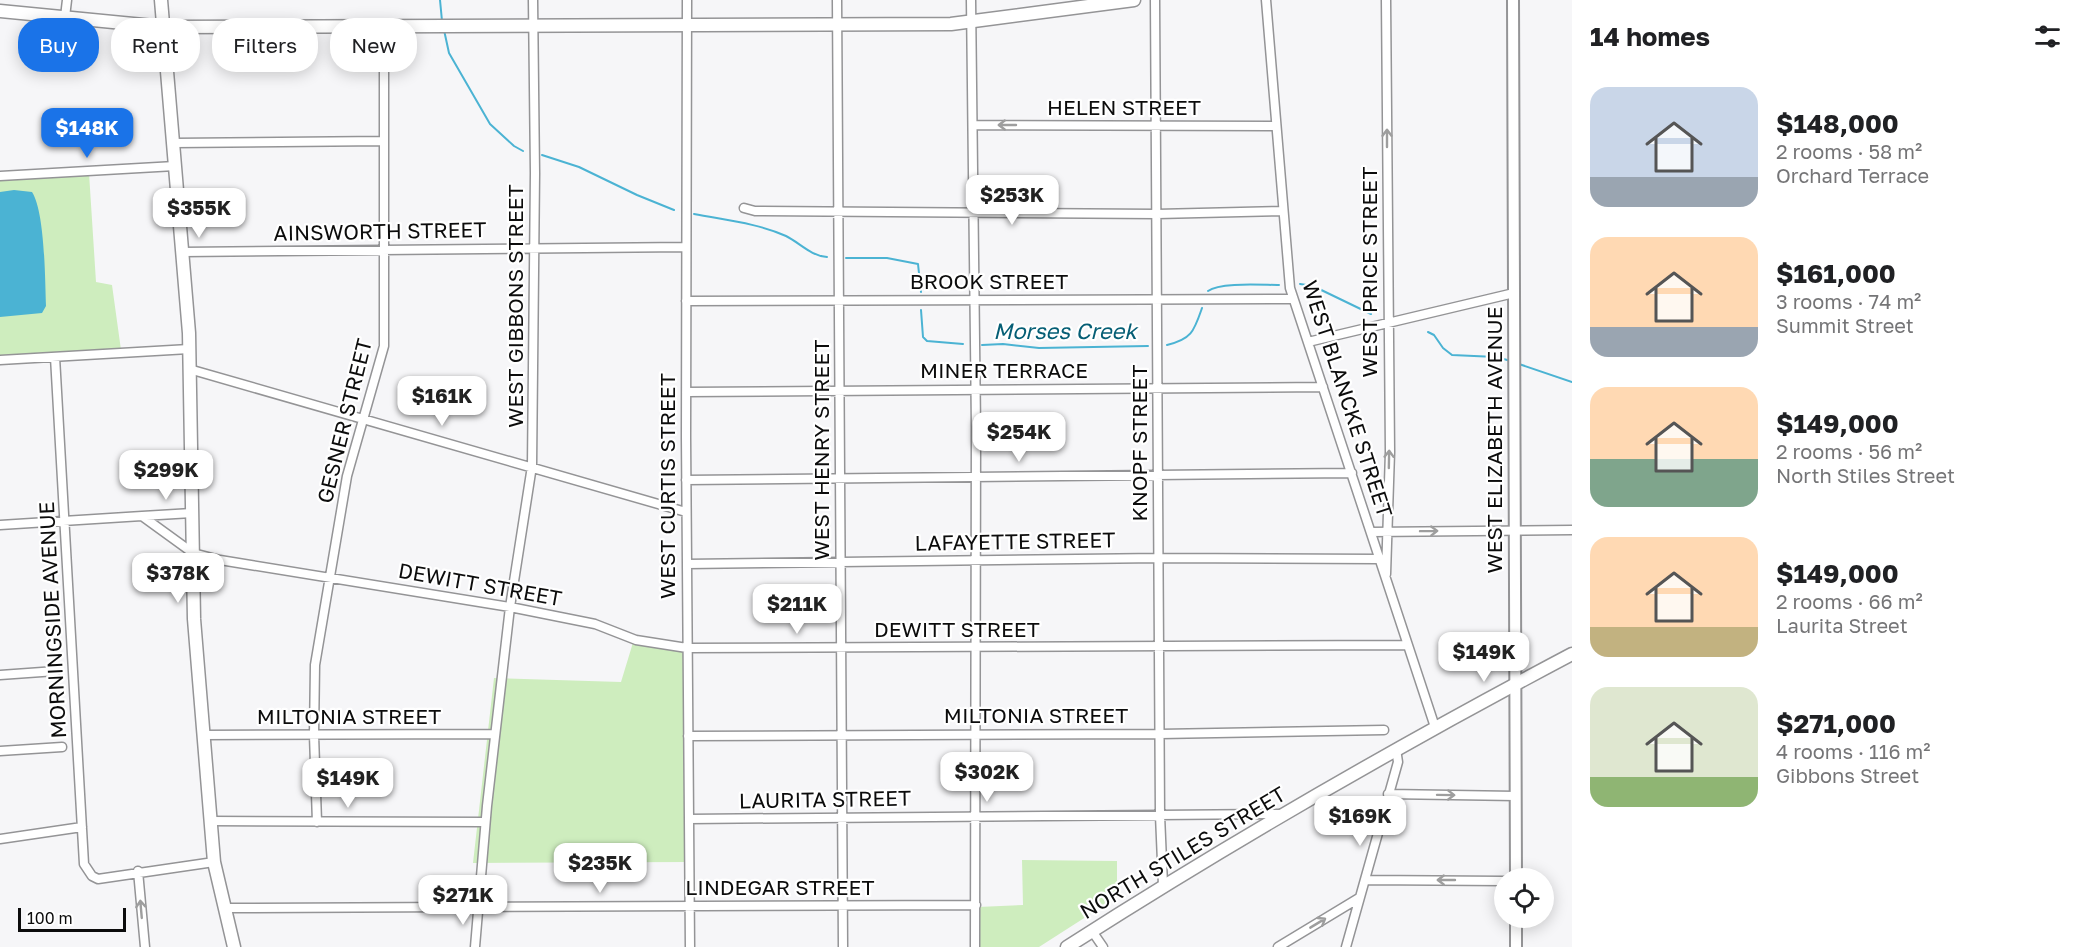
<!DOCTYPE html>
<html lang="en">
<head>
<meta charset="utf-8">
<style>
  body { margin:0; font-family:"Golos Text",sans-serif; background:#f6f6f6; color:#202124; height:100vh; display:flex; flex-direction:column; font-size:22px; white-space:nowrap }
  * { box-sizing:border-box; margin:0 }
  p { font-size:20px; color:#757577 }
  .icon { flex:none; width:33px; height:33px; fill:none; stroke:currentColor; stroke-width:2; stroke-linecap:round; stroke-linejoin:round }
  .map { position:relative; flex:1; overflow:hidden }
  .side { display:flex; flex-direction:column; background:#fff; width:510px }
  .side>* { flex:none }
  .top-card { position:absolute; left:18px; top:18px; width:570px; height:54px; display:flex; gap:12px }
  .tools { position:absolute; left:1494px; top:868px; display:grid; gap:12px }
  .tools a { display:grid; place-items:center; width:60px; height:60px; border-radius:50%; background:#fff; box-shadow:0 3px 15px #0003; font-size:30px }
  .scale { position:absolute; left:18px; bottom:15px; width:108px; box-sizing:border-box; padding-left:6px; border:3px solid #0c0c0c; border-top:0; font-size:16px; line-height:21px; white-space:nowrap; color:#0c0c0c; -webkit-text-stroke:4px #fff; paint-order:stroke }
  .price { position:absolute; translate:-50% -51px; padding:0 14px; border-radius:12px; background:#fff; color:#222; font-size:20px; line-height:39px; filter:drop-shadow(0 2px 3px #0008) }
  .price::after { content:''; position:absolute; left:50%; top:36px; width:18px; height:14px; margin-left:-9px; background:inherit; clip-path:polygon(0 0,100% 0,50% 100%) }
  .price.on { background:#1a73e8; color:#fff }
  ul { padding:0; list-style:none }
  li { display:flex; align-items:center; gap:18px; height:150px; padding:0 18px }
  li span { display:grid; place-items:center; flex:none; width:168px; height:120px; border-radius:18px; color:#555 }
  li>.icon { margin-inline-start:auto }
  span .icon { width:72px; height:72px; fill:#fffc; stroke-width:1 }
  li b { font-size:26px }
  h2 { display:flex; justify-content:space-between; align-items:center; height:72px; padding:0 18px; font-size:26px }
  .pill { padding:0 21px; border-radius:24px; background:#fff; box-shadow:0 3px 15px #0003; font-size:21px; line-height:54px }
  .pill.on { background:#1a73e8; color:#fff }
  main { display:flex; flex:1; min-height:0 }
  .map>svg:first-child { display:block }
</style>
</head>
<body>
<main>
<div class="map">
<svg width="1572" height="947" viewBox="0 0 1572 947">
  <rect width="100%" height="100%" fill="#f6f6f8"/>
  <path fill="#ceedbe" d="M89,173L96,282L112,285L121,350L0,358V179Z
    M635,636L691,648L689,862L473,863L494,678L621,682Z
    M1022,860L1117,861V897L1039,947H979L978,907L1023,905Z"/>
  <path fill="#4bb3d3" d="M14,190L32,192C45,212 45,280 46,306L42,313L0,317V192Z"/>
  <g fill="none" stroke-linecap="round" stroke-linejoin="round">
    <path stroke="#4bb3d3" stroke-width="2" d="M440,0L442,21
      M444,30L449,53L490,124L514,146L523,151
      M542,155L579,167L637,195L674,210
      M694,214C724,220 757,223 786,236C800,243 811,256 827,257
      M846,258H887L918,264L921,292
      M1300,284L1313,286L1371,314
      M1208,291C1220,282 1262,285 1279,285
      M921,310L923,337L927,341L963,344
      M1428,332L1434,335L1443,348L1452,355L1496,357L1511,361
      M982,345L1003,344L1039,348L1148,346
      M1167,345C1192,339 1194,331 1202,308
      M1516,363L1572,382"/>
    <g stroke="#949496" stroke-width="11">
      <path id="minor" d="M687,0L686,437L690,947
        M837,0L843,947
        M971,0L976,427L975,947
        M1155,0L1160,815L1163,885
        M1266,0L1290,288L1435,727
        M1386,0L1390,452L1386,574
        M65,17L67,0
        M973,125L1276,126
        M174,143L384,141
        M0,176L175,166
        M744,208L755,211L1157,214L1283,211
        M182,252L686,247
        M686,301L1293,299
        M1308,342L1514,293
        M55,357L84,864L92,876L98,879L214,862
        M0,360L189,349
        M189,369L686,512
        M686,392L1323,387
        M686,480L1352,473
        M142,516L192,513
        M0,525L142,516L193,553L220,560L510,607L595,624L636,640L687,648L1407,645
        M1371,532L1572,530
        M687,564L1159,558L1379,559
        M0,675L56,671
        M203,735L495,734
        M688,736L1160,734L1384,730
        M0,751L62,747
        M1388,794L1516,796
        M689,819L1283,814
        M210,821L485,822
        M317,822L314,735L315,665L347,476L384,346V27
        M0,839L82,827
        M138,871L145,947
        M1365,880L1504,881
        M225,908L976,905
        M1092,931L1103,947
        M475,947L487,806L510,607L532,466L535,173L533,0
        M1278,947L1359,898
        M1346,947L1398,762L1396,749"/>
    </g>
    <g stroke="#949496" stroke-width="14">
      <path id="tertiary" d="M1513,0L1516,879
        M1516,918V947"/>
    </g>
    <g stroke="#949496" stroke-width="15">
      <path id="secondary" d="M161,0L189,333L194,619L214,862L234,947
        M0,11L164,27L951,24L1134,0
        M1067,947C1231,842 1400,745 1572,654"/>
    </g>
    <use href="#minor" stroke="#fff" stroke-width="8"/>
    <use href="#tertiary" stroke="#fff" stroke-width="10"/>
    <use href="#secondary" stroke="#fff" stroke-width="12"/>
  </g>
  <defs><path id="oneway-shaft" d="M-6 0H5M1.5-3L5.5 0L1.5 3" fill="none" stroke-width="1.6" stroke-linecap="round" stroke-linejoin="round" transform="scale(1.5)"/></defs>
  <g stroke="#9e9e9e">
    <use href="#oneway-shaft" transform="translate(1007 125) rotate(-180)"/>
    <use href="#oneway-shaft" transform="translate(1387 138) rotate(-90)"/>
    <use href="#oneway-shaft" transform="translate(1389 459) rotate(-89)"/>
    <use href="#oneway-shaft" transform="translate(1429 531) rotate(-1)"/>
    <use href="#oneway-shaft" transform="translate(1446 795) rotate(1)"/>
    <use href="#oneway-shaft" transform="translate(1446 880) rotate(-180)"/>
    <use href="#oneway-shaft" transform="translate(141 909) rotate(-95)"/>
    <use href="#oneway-shaft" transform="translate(1318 923) rotate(-31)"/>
  </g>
  <g text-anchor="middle" stroke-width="4.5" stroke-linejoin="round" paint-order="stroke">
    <g font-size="21" fill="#0c0c0c" stroke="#fff">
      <text x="1124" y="115">HELEN STREET</text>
      <text transform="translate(380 232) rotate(-1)" y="7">AINSWORTH STREET</text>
      <text transform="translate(1370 272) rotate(-90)" y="7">WEST PRICE STREET</text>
      <text x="989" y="289">BROOK STREET</text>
      <text transform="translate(516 306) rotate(-90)" y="7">WEST GIBBONS STREET</text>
      <text x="1004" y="378">MINER TERRACE</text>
      <text transform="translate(1347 399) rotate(72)" y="7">WEST BLANCKE STREET</text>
      <text transform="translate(345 421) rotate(-76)" y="7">GESNER STREET</text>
      <text transform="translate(1495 440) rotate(-90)" y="7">WEST ELIZABETH AVENUE</text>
      <text transform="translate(1140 443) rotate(-90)" y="7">KNOPF STREET</text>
      <text transform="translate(822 450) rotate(-90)" y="7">WEST HENRY STREET</text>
      <text transform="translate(668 486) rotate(-90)" y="7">WEST CURTIS STREET</text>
      <text transform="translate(1015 542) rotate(-1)" y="7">LAFAYETTE STREET</text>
      <text transform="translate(480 585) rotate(10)" y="7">DEWITT STREET</text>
      <text transform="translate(53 620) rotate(-93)" y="7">MORNINGSIDE AVENUE</text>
      <text x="957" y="637">DEWITT STREET</text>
      <text x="1036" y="723">MILTONIA STREET</text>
      <text x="349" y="724">MILTONIA STREET</text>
      <text transform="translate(825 800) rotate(-1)" y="7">LAURITA STREET</text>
      <text transform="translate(1183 853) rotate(-31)" y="7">NORTH STILES STREET</text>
      <text x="780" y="895">LINDEGAR STREET</text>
    </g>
    <g font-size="22" font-style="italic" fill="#055e75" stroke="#fff">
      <text x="1065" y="339">Morses Creek</text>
    </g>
  </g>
</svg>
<div class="tools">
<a><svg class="icon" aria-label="locate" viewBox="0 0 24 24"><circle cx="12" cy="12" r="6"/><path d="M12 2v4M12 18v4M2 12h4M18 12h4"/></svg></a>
</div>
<div class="scale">100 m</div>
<b class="price on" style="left:87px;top:159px">$148K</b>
<b class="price" style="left:1012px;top:226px">$253K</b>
<b class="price" style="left:199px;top:239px">$355K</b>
<b class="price" style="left:442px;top:427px">$161K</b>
<b class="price" style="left:1019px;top:463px">$254K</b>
<b class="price" style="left:166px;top:501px">$299K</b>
<b class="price" style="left:178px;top:604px">$378K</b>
<b class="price" style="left:797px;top:635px">$211K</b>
<b class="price" style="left:1484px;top:683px">$149K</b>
<b class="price" style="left:987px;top:803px">$302K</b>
<b class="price" style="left:348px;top:809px">$149K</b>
<b class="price" style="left:1360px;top:847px">$169K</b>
<b class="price" style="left:600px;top:894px">$235K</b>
<b class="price" style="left:463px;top:926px">$271K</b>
<div class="top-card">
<a class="pill on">Buy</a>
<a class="pill">Rent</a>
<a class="pill">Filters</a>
<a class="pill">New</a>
</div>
</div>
<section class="side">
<h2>14 homes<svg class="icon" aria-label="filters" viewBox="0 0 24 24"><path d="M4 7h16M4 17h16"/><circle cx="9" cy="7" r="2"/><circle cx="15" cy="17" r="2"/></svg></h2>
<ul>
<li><span style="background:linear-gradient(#c9d6e8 75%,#9aa5b1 0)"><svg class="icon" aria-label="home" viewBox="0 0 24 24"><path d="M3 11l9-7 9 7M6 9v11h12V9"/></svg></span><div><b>$148,000</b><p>2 rooms · 58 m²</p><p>Orchard Terrace</p></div></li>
<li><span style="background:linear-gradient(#ffd9b3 75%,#9aa5b1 0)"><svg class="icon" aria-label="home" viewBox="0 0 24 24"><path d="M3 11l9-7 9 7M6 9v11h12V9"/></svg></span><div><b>$161,000</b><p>3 rooms · 74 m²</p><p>Summit Street</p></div></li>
<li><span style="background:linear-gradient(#ffd9b3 60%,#7fa58c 0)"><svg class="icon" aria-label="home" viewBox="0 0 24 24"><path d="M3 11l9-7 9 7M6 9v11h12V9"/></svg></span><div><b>$149,000</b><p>2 rooms · 56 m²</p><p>North Stiles Street</p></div></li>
<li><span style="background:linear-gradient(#ffd9b3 75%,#c2b280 0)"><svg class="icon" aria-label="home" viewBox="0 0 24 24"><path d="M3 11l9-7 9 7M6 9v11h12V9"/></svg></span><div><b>$149,000</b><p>2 rooms · 66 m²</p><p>Laurita Street</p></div></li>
<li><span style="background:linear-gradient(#dfe7d0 75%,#8fb573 0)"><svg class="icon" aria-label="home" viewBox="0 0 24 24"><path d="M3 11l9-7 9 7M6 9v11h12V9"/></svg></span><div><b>$271,000</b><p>4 rooms · 116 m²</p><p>Gibbons Street</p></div></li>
</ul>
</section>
</main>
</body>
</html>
